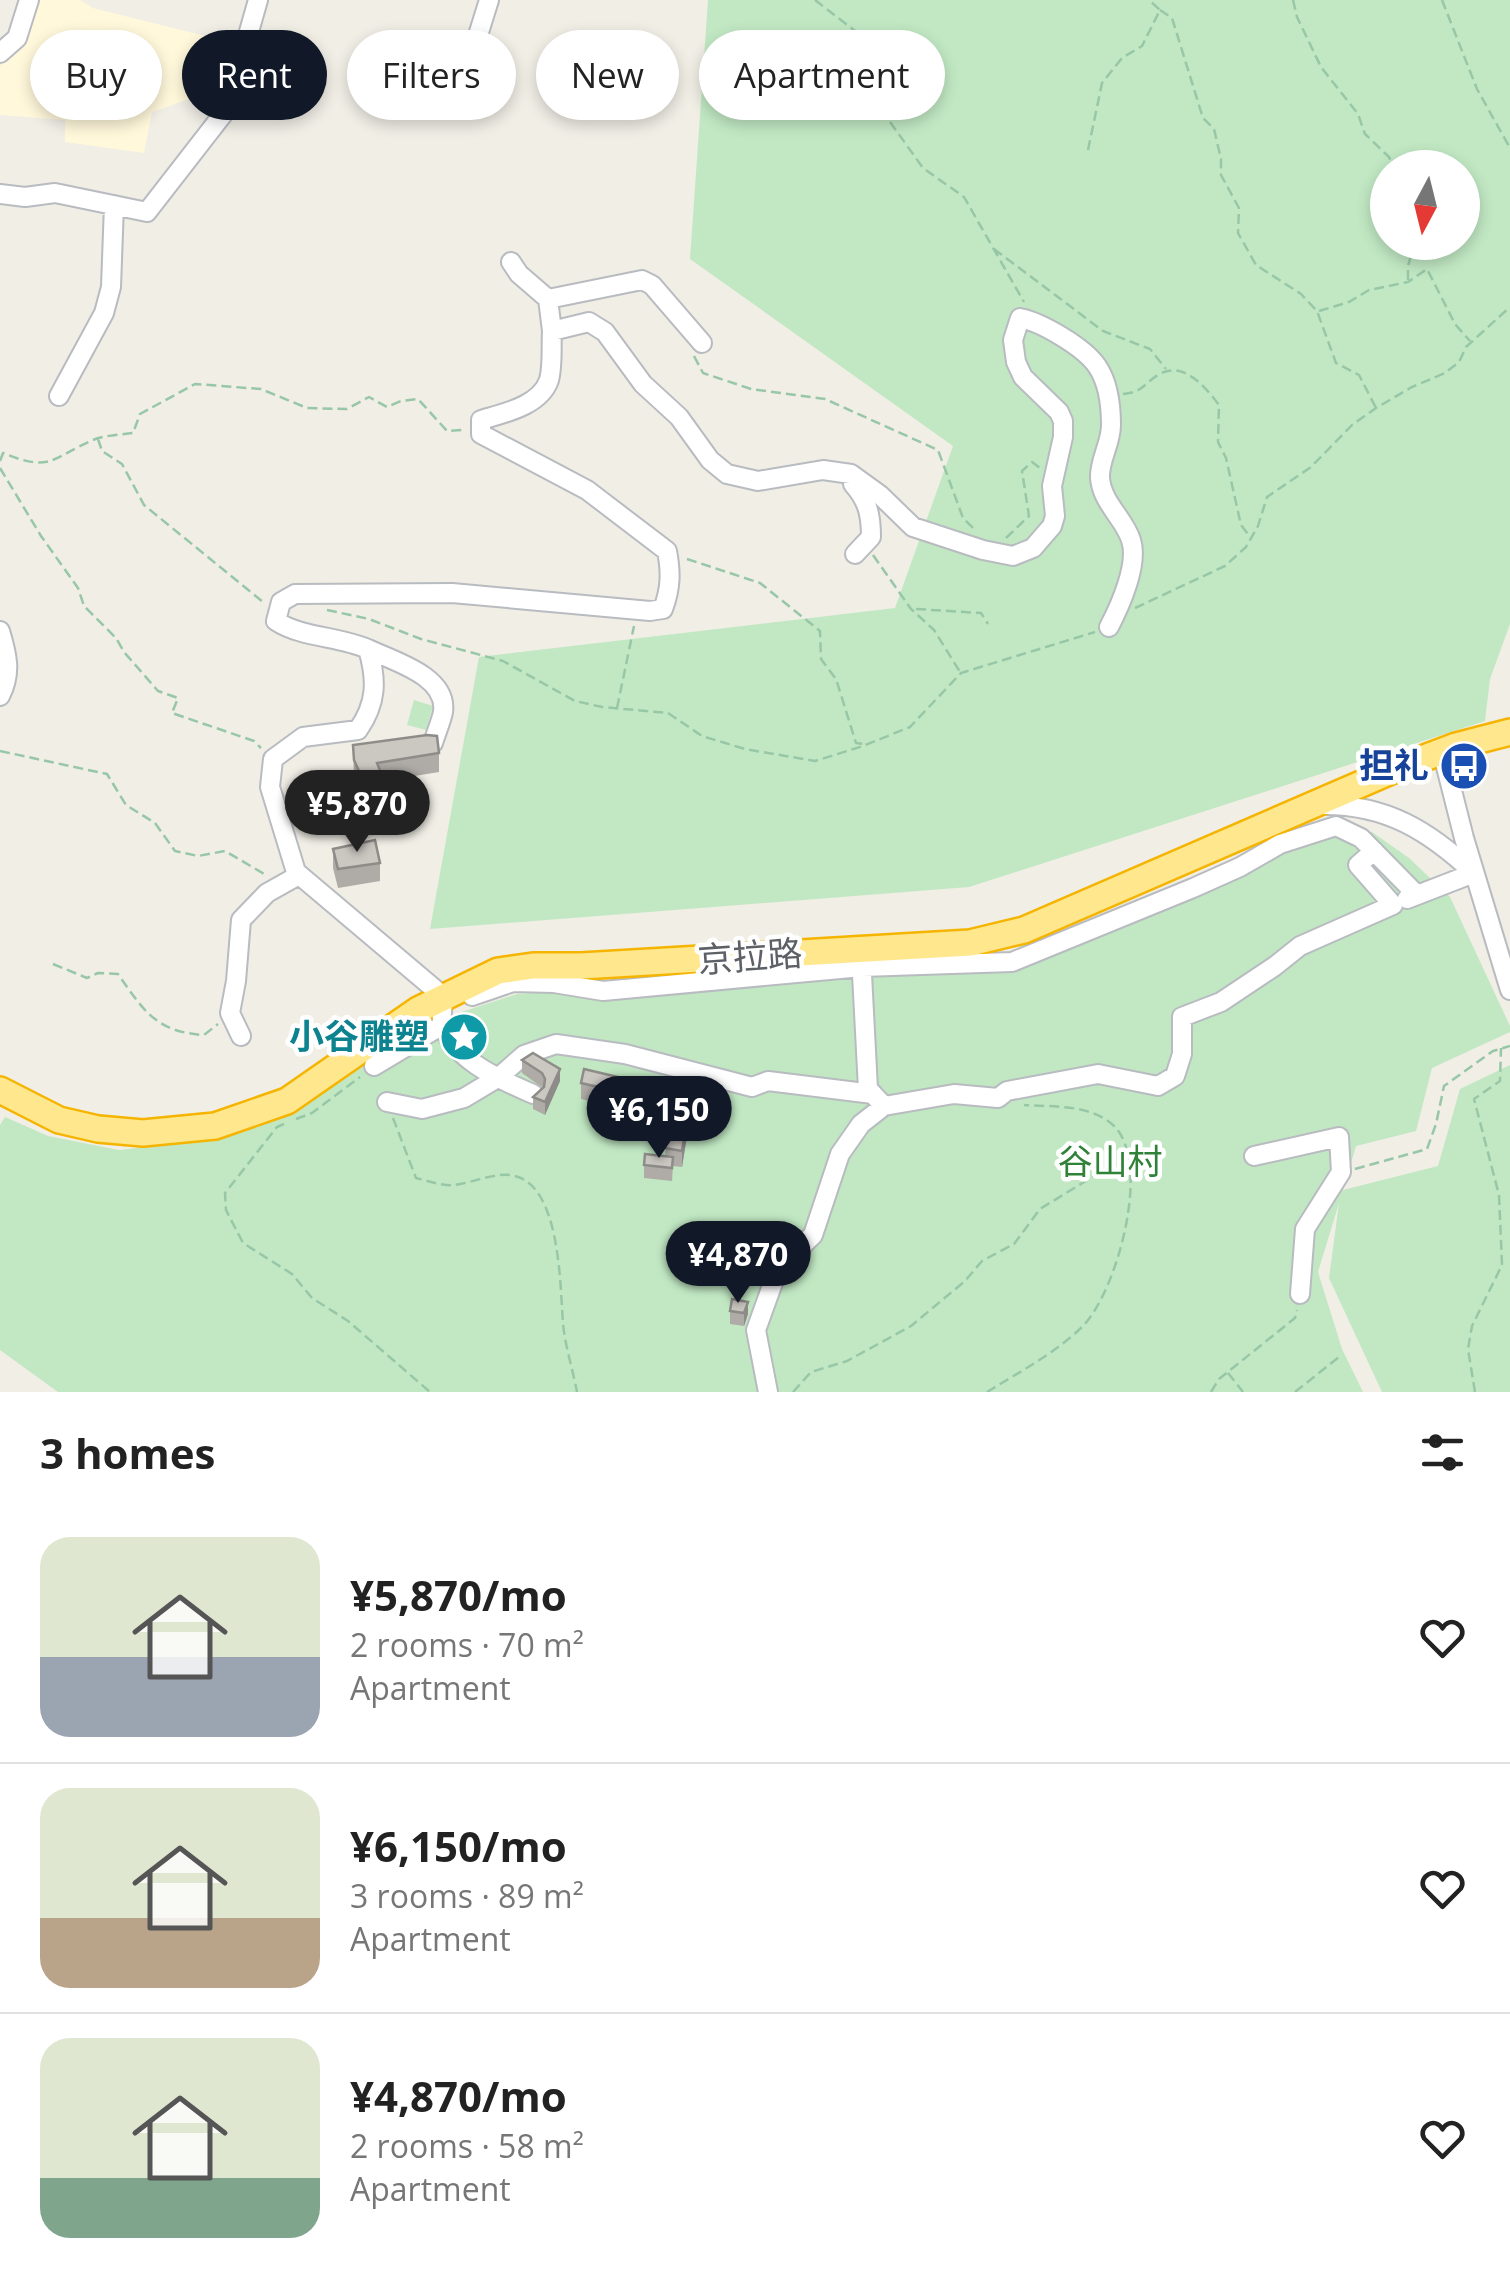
<!DOCTYPE html>
<html lang="en">
<head>
<meta charset="utf-8">
<style>
  body { margin:0; font-family:"Open Sans","Noto Sans SC",sans-serif; background:#f2f2f2; color:#222; height:100vh; display:flex; flex-direction:column; font-size:38px; white-space:nowrap }
  * { box-sizing:border-box; margin:0 }
  p { font-size:32px; color:#767676 }
  .icon { flex:none; width:55px; height:55px; fill:none; stroke:currentColor; stroke-width:2; stroke-linecap:round; stroke-linejoin:round }
  .map { position:relative; height:1392px; overflow:hidden }
  .details { display:flex; flex-direction:column; background:#fff; flex:1 }
  .details>* { flex:none }
  .guide { position:absolute; left:30px; top:30px; width:1000px; height:90px; display:flex; gap:20px }
  .needle { width:65px; rotate:187deg }
  .tools { position:absolute; left:1370px; top:150px; display:grid; gap:20px }
  .tools a { display:grid; place-items:center; width:110px; height:110px; border-radius:50%; background:#fff; box-shadow:0 5px 15px #0003; font-size:50px }
  .price { position:absolute; translate:-50% -85px; padding:0 22px; border-radius:35px; background:#111827; color:#fff; font-size:32px; line-height:65px; filter:drop-shadow(0 2px 5px #0008) }
  .price::after { content:''; position:absolute; left:50%; top:60px; width:30px; height:22px; margin-left:-15px; background:inherit; clip-path:polygon(0 0,100% 0,50% 100%) }
  .price.active { background:#222; color:#fff }
  ul { padding:0; list-style:none }
  li { display:flex; align-items:center; gap:30px; height:250px; padding:0 40px }
  li+li { border-top:2px solid #e0e0e0 }
  li span { display:grid; place-items:center; flex:none; width:280px; height:200px; border-radius:30px; color:#555 }
  li>.icon { margin-inline-start:auto }
  span .icon { width:120px; height:120px; fill:#fffc; stroke-width:1 }
  li b { font-size:42px }
  h2 { display:flex; justify-content:space-between; align-items:center; height:120px; padding:0 40px; font-size:42px }
  .pill { padding:0 35px; border-radius:45px; background:#fff; box-shadow:0 5px 15px #0003; font-size:35px; line-height:90px }
  .pill.active { background:#111827; color:#fff }
  .map>svg:first-child { display:block }
</style>
</head>
<body>
<div class="map">
<svg width="1510" height="1392" viewBox="0 0 1510 1392">
  <rect width="100%" height="100%" fill="#f0eee5"/>
  <path fill="#fff8db" d="M36,0H80L93,8L238,44L224,83L200,81L198,96L152,112L144,153L65,142V120L0,115V66L28,33Z"/>
  <path fill="#c1e8c3" fill-rule="evenodd" d="M708,0H1510V624L1490,679L1485,721L969,887L430,929L479,657L895,608L953,446L690,259ZM1388,168H1462V242H1388Z
    M414,700L433,706L426,730L407,725Z
    M1319,829L1372,832L1409,858L1450,897L1510,1026V1032L1432,1068L1416,1131L1356,1146L1343,1190L1438,1166L1460,1089L1510,1065V1392H1382L1329,1278L1339,1203L1318,1272L1342,1349L1363,1392H58L0,1350V1125L5,1117L48,1136L119,1150L225,1138L291,1110L428,1023L517,994L1003,958Z"/>
  <g fill="none" stroke-linecap="round" stroke-linejoin="round">
    <g stroke="#b8bbc0" stroke-width="22">
      <path id="minor" d="M475,45L489,0
        M0,53L17,38L29,0
        M0,194L25,197L55,193L147,212L227,109L258,0
        M511,262L519,274L548,299L552,331
        M548,299L642,280L652,285L702,343
        M59,396L104,313L111,287L114,205
        M853,484C868,501 871,515 871,537L855,554
        M0,631C7,654 12,673 0,696
        M368,649C393,661 448,676 443,712C441,722 436,733 433,743
        M1442,751L1464,838L1510,990
        M1322,805C1386,804 1429,831 1474,873L1407,899
        M861,955L868,1089L884,1106L954,1094L998,1098L1007,1091L1098,1074L1158,1086L1175,1076L1182,1054V1017L1221,1002L1275,966L1300,946L1393,905L1358,865L1374,851
        M472,996L513,982L554,983L603,991L862,967L1012,962L1193,888L1240,867L1280,844L1336,826L1361,838L1417,895
        M241,1036L230,1013L236,981L241,920L267,893L299,875
        M374,1066L444,1024
        M533,1094C501,1080 450,1059 442,1021C441,1014 443,1004 444,997L296,872L270,787L273,759L303,737L358,730C377,703 377,680 368,649C339,636 302,638 276,621L281,602L295,594L452,593L650,611L663,609C671,588 671,572 667,551L587,490L481,434V420C504,413 540,406 549,380C553,366 551,345 552,331L589,322L605,332L643,384L679,417L710,460L727,474L758,481L823,470L851,474L880,495L913,527L983,550L1013,556L1033,548L1052,526L1055,516L1052,486L1063,437V421L1059,412L1023,377L1016,362L1013,340L1020,318C1041,322 1084,347 1097,366C1108,382 1111,406 1111,425C1111,444 1099,460 1100,478C1102,503 1124,518 1131,540C1139,564 1120,606 1109,627
        M387,1102L422,1109L464,1098L499,1077L524,1055L556,1044L625,1054L752,1087L768,1081L873,1094
        M1254,1156L1339,1137L1341,1172L1305,1229L1300,1294
        M768,1392L756,1330L778,1269L813,1235L840,1154L861,1124L884,1106"/>
    </g>
    <g stroke="#f5b400" stroke-width="30">
      <path id="highway" d="M0,1090L59,1120L98,1129L143,1133L215,1126L287,1101L418,1010L498,971L533,966H581L970,943L1024,930L1398,768L1456,746L1510,732"/>
    </g>
    <path stroke="#98c7a8" stroke-width="2.5" stroke-dasharray="10 5" stroke-linecap="butt" d="M815,0L859,34L867,53L880,108L923,168L964,197L1024,302
      M1293,0L1297,17L1321,67L1358,114L1365,134L1389,157L1394,168
      M1442,0L1477,89L1510,148
      M1160,10L1172,18L1203,118L1214,129L1221,159V175L1239,208L1238,233L1256,265L1301,294L1317,311L1336,363L1359,375L1376,408
      M1088,150L1102,83L1122,58L1142,46L1160,10L1149,0
      M994,249L1103,331L1150,349L1166,369
      M1408,280V266L1415,242
      M1319,311L1349,302L1369,290L1408,282L1427,269L1455,324L1470,341
      M694,356L703,373L751,389L825,399L938,450L963,518L974,529
      M1123,394C1144,392 1143,384 1158,375C1183,359 1206,388 1219,405L1218,442L1226,458L1241,525L1251,538
      M98,439L102,451L122,464L144,505L263,602
      M0,461L3,453C52,473 51,458 93,440C105,435 120,435 133,433L140,414L195,384L261,389L307,408L347,409L369,397L387,407L401,401L418,399L447,431L463,430
      M0,468L41,536L78,588L84,606L116,638L124,652L158,691L178,698L172,713L254,741L261,748
      M1006,538L1029,516L1022,471L1032,462L1040,468
      M873,555L911,609L934,630L960,672
      M687,559L760,583L820,631L821,659L836,679L856,743L864,744
      M1135,608L1225,566L1246,547L1258,526L1267,497L1311,467L1352,425L1376,408L1412,387L1445,373L1459,362L1466,347L1510,307
      M916,609L981,613L988,624
      M327,610L369,619L421,639L503,661L575,701L602,707L668,713L702,736L745,749L815,761L863,746L910,727L961,673L1095,632
      M617,708L634,626
      M0,751L107,774L126,805L155,823L175,851L198,856L225,851L266,875
      M53,964L87,978L98,973L118,974C144,1011 156,1032 204,1035L218,1024
      M393,1118L416,1178C429,1181 442,1186 454,1185C473,1183 497,1171 515,1176C561,1187 560,1288 563,1323C565,1346 573,1370 577,1392
      M296,1119L312,1113L360,1077
      M284,1124L277,1127L225,1193L226,1210L243,1243L292,1274L312,1298L348,1321L430,1392
      M1355,1169L1427,1149L1436,1124L1444,1086L1493,1051L1510,1046
      M1228,1373L1243,1392
      M793,1392L811,1372L847,1361L911,1326L965,1281L982,1261L1014,1244L1040,1209L1128,1155
      M987,1392C1019,1372 1056,1353 1083,1326C1117,1291 1153,1162 1113,1125C1090,1104 1053,1107 1024,1105
      M1211,1392L1219,1379L1295,1318L1297,1310
      M1295,1392L1339,1357
      M1475,1392L1468,1349L1472,1326L1502,1265L1499,1195L1474,1099L1500,1081L1501,1048"/>
    <use href="#minor" stroke="#fff" stroke-width="18"/>
    <use href="#highway" stroke="#ffe78d" stroke-width="25"/>
  </g>
  <path fill="#afaca7" d="M353,745L439,753V772L384,781L389,812L373,820L354,779Z
    M333,849L380,863V881L338,888L333,868Z
    M522,1060L560,1081L545,1115L533,1109V1097L543,1088L522,1073Z
    M581,1083L698,1096V1113L695,1126L689,1124L682,1167L673,1166L672,1181L644,1178V1165L665,1156L669,1120L581,1099Z
    M730,1311L748,1314L744,1326L730,1324Z"/>
  <path fill="#8e8c88" d="M389,793V812L373,820V802Z
    M560,1069V1081L545,1115V1102Z
    M698,1096V1113L695,1126V1110Z
    M689,1107V1124L682,1167V1151Z
    M748,1302V1314L744,1326V1313Z"/>
  <path fill="#cbc8c2" stroke="#8e8c88" stroke-width="2.5" d="M427,735L437,736L439,753L377,763L389,793L373,802L354,760L353,745Z
    M375,840L380,863L338,869L333,849Z
    M533,1053L560,1069L545,1102L533,1097L544,1087L545,1079L542,1073L522,1060Z
    M584,1069L698,1096L695,1110L689,1107L682,1151L665,1148L672,1104L581,1083Z
    M645,1154L673,1157L672,1168L644,1165Z
    M732,1299L748,1302L744,1313L730,1311Z"/>
  <defs>
    <g id="bus-disc" transform="scale(2.5)"><circle r="9.5" fill="#1a4fb4" stroke="#fff"/><path d="M-5-6H5V4H4V6H2V4H-2V6H-4V4H-5ZM-3.5-4V0h7V-4ZM-3.5 1.2v1.5H-2V1.2ZM2 1.2v1.5H3.5V1.2Z" fill="#fff"/></g>
    <g id="sight-disc" transform="scale(2.5)"><circle r="9.5" fill="#0f9aa8" stroke="#fff"/><path d="M0-6L1.8-2.2L6-1.7L2.9 1.2L3.7 5.4L0 3.3L-3.7 5.4L-2.9 1.2L-6-1.7L-1.8-2.2Z" fill="#fff"/></g>
  </defs>
  <g fill-rule="evenodd">
    <use href="#bus-disc" x="1464" y="766"/>
    <use href="#sight-disc" x="464" y="1037"/>
  </g>
  <g text-anchor="middle" stroke-width="9" stroke-linejoin="round" paint-order="stroke">
    <g font-size="35" font-weight="bold" fill="#164399" stroke="#fff" text-anchor="end">
      <text x="1429" y="778">担礼</text>
    </g>
    <g font-size="35" fill="#5d6166" stroke="#fff">
      <text transform="translate(750 957) rotate(-4)" y="12">京拉路</text>
    </g>
    <g font-size="35" font-weight="bold" fill="#0d838f" stroke="#fff" text-anchor="end">
      <text x="429" y="1049">小谷雕塑</text>
    </g>
    <g font-size="35" fill="#308238" stroke="#fff">
      <text x="1110" y="1174">谷山村</text>
    </g>
  </g>
</svg>
<div class="tools">
<a><svg class="needle" viewBox="-14 -14 28 28"><path d="M0-13l5 13h-10z" fill="#e53935"/><path d="M0 13l5-13h-10z" fill="#767676"/></svg></a>
</div>
<b class="price active" style="left:357px;top:855px">¥5,870</b>
<b class="price" style="left:659px;top:1161px">¥6,150</b>
<b class="price" style="left:738px;top:1306px">¥4,870</b>
<div class="guide">
<a class="pill">Buy</a>
<a class="pill active">Rent</a>
<a class="pill">Filters</a>
<a class="pill">New</a>
<a class="pill">Apartment</a>
</div>
</div>
<section class="details">
<h2>3 homes<svg class="icon" aria-label="filters" viewBox="0 0 24 24"><path d="M4 7h16M4 17h16"/><circle cx="9" cy="7" r="2"/><circle cx="15" cy="17" r="2"/></svg></h2>
<ul>
<li><span style="background:linear-gradient(#dfe7d0 60%,#9aa5b1 0)"><svg class="icon" aria-label="home" viewBox="0 0 24 24"><path d="M3 11l9-7 9 7M6 9v11h12V9"/></svg></span><div><b>¥5,870/mo</b><p>2 rooms · 70 m²</p><p>Apartment</p></div><svg class="icon" aria-label="heart" viewBox="0 0 24 24"><path d="M12 20l-8-8c-3-5 5-10 8-4 3-6 11-1 8 4z"/></svg></li>
<li><span style="background:linear-gradient(#dfe7d0 65%,#b9a48a 0)"><svg class="icon" aria-label="home" viewBox="0 0 24 24"><path d="M3 11l9-7 9 7M6 9v11h12V9"/></svg></span><div><b>¥6,150/mo</b><p>3 rooms · 89 m²</p><p>Apartment</p></div><svg class="icon" aria-label="heart" viewBox="0 0 24 24"><path d="M12 20l-8-8c-3-5 5-10 8-4 3-6 11-1 8 4z"/></svg></li>
<li><span style="background:linear-gradient(#dfe7d0 70%,#7fa58c 0)"><svg class="icon" aria-label="home" viewBox="0 0 24 24"><path d="M3 11l9-7 9 7M6 9v11h12V9"/></svg></span><div><b>¥4,870/mo</b><p>2 rooms · 58 m²</p><p>Apartment</p></div><svg class="icon" aria-label="heart" viewBox="0 0 24 24"><path d="M12 20l-8-8c-3-5 5-10 8-4 3-6 11-1 8 4z"/></svg></li>
</ul>
</section>
</body>
</html>
